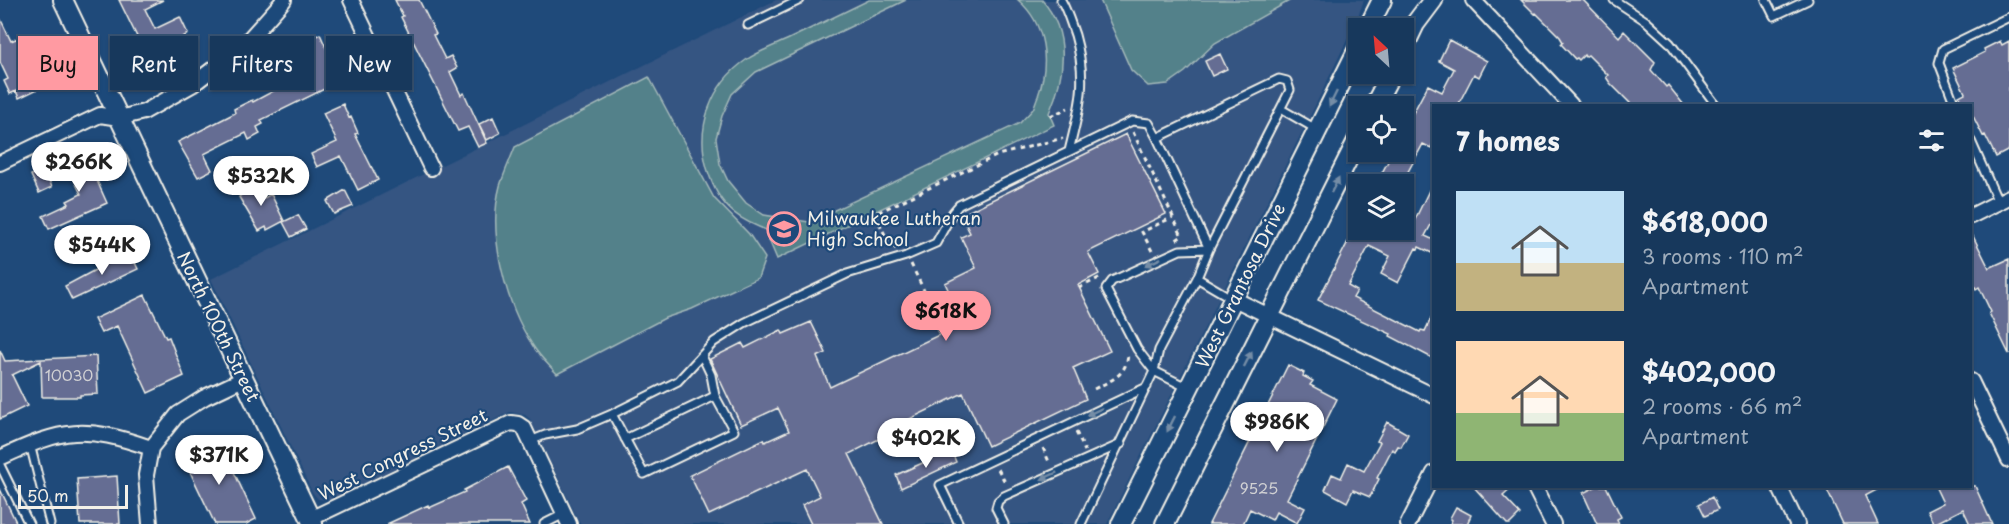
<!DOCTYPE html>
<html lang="en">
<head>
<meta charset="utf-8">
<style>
  body { margin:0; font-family:"Playpen Sans",sans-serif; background:#244365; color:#f1f3f6; height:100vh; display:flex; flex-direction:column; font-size:22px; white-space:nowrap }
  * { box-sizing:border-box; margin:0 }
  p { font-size:20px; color:#9eacbb }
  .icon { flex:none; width:33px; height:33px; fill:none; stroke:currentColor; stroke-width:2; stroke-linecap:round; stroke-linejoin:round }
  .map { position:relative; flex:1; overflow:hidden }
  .sheet { position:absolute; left:1432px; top:104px; width:540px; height:384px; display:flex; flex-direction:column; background:#17385c; border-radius:0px; box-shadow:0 2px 4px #0004,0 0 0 2px #365272 }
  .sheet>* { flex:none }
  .hud { position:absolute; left:18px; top:36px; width:570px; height:54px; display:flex; gap:12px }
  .needle { width:39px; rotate:334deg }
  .fabs { position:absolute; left:1348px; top:18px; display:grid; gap:12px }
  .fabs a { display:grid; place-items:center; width:66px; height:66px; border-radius:0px; background:#17385c; box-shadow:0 2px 4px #0004,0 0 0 2px #365272; font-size:30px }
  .scale { position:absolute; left:18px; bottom:15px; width:110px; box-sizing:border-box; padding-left:6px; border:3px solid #f4f1e8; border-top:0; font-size:16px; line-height:21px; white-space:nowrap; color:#f4f1e8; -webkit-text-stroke:4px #1f4a7a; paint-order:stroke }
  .price { position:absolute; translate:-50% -51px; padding:0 14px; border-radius:21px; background:#fff; color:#222; font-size:20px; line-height:39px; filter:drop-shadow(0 2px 3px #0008) }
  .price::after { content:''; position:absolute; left:50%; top:36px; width:18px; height:14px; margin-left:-9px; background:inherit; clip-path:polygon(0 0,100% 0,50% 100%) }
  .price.on { background:#ff9aa2; color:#111 }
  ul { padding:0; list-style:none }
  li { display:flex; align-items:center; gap:18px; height:150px; padding:0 24px }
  li span { display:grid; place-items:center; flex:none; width:168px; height:120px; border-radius:0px; color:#555 }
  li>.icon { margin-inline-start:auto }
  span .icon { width:72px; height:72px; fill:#fffc; stroke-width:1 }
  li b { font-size:26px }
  h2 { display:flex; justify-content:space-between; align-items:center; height:72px; padding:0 24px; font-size:26px }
  .pill { padding:0 21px; border-radius:0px; background:#17385c; box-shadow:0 2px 4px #0004,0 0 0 2px #365272; font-size:21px; line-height:54px }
  .pill.on { background:#ff9aa2; color:#111 }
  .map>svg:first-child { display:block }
</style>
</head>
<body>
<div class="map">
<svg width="2009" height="524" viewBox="0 0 2009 524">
  <rect width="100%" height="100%" fill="#1f4a7a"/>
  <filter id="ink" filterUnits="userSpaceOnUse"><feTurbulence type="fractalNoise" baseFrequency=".0167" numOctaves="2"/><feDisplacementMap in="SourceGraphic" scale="12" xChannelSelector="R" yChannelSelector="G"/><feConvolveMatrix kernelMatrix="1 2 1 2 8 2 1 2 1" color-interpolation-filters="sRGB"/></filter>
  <g filter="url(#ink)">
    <path fill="#345482" d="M776,0H1364L1358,17L1322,92L1107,524H580L530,419L525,415L510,412L336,497L327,500L318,499L312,492L211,279Z"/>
    <path fill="#53818a" stroke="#a4b9b9" stroke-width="1.5" d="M869,0H906L756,72L732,94L722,116L716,138L720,164L728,181L746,203L764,215L809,222L1020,123C1024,118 1029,114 1033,109C1035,105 1036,100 1038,96C1050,62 1046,24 1018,0H1042C1071,33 1065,77 1049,113L1054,125L777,259L769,240L780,235C741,222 719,210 707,168C695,128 711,84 746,60C761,50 779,44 795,36C820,24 844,12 869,0Z
      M1100,0H1291L1215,43L1185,72L1168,84L1148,86L1131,70Z
      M649,77L714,198L749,234L765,258L758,278L692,309L665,318L557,374C549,365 539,356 533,346C506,305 487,234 500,186C504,173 510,160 515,147Z"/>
    <path fill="#656d93" stroke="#f4f1e8" stroke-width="1.5" d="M119,0H163L145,9L155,29L180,17L188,34L167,46L164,41L144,51Z
      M395,0H419L436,34L433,35L445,59L451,56L457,68L450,72L461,95L464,93L487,143L478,147L468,127L458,131L401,17L403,16Z
      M1521,0H1583L1619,37L1624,31L1655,62L1651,70L1666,87L1668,85L1684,105H1632L1610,83L1606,77L1608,75L1588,55L1585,57L1584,55L1579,60L1577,58L1575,59L1561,44L1563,42L1560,37L1536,13L1535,14Z
      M0,18L11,41L18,38L40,88L19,98L16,91L10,94L4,81L8,79L0,62Z
      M320,34L332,61L336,59L345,79L261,120L263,124L257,127L260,134L249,140L246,133L204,154L212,170L198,177L178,142L235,113L234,109L252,100L253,102L281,87L274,74L307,58L300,44Z
      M1449,40L1487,61L1479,77L1474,74L1458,105H1434V141L1431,148L1423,144L1404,179V173L1398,184H1376L1393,152H1404V130L1428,85L1442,92L1454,69L1439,61Z
      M2000,41L2002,45L2009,41V150L1996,157L1985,135L1983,136L1971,112V105H1963L1959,96L1965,93L1953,68L1985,52L1984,49Z
      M1220,54L1227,69L1212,76L1205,61Z
      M343,104L349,118L351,117L358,133L355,134L378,180L358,190L341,156L317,167L311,154L337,142L323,113Z
      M493,117L500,133L487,140L479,124Z
      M1126,134L1166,214L1088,252L1099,274L1078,285L1110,351L1073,368L1086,399L988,446L963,393L885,431L887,435L849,454L883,524H811L802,505L820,496L807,469L709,515L690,475L764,439L765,442L789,431L778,408L741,425L710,359L742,343L745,348L781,330L783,334L811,322L826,353L817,357L830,387L939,335L928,312L953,300L945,283L976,268L961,237L970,233L961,215Z
      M80,152H84L107,203L49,229L43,216L69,204L67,201L81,194L65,161Z
      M44,169L52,187L39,193L31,175Z
      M1434,180V219L1425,236L1434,240V254L1419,247L1418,249L1416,248L1398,283L1381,274L1390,256L1369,246L1348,286L1357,291L1353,298L1420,332L1421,330L1425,331L1434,312V359L1390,336L1391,334L1318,300L1354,230H1410Z
      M255,181L264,198L271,194L284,221L267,230L266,227L259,231L239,197L243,193L241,189Z
      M345,190L353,206L334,214L327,201Z
      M298,215L306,229L291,237L283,222Z
      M1971,232L1989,268L2009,259V354L1989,313L1991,312L1979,287L1976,289L1971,278Z
      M130,252L138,269L72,300L65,286L97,269V268L107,262Z
      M145,295L166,338L169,337L184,376L148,393L117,326L101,333L94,319Z
      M0,350L5,361L96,356L98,394L80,395V397H42L41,361L12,375L27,406L0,419Z
      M1288,365L1304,373L1303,376L1313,381L1310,385L1337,399L1287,499L1305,508L1297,523L1276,512L1272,520L1250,509L1243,524H1209Z
      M1387,422L1408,434L1401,447L1398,446L1395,451L1392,449L1377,478L1379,479L1370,497L1353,490L1347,502L1325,490L1332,474L1341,478L1348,463L1364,471L1380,442L1377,441Z
      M219,440L256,519L246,524H215L183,457Z
      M951,450L956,462L901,488L896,475Z
      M508,467L526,501L521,504L530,524H387L428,505L429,508L465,492L464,490Z
      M117,476L120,524H80L77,479Z
      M1473,486H1514L1503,496L1520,514L1510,524H1507Z
      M1597,486H1606L1621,517L1617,519L1619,524H1597L1583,493Z
      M1836,486H1884L1865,496L1878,524H1843L1827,490Z
      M1935,486H1975L1992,524H1970L1963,509L1934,524L1927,511L1943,503Z
      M0,489L17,524H0Z
      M1712,497L1718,510L1705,516L1699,504Z
      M1456,507L1471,515L1467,524H1450L1452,520L1450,518Z"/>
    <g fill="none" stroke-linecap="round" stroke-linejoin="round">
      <g stroke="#f4f1e8" stroke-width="11">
        <path id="service" d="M1061,0C1067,10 1071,24 1075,35C1088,81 1080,106 1069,151
          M1614,0L1646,21L1670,43L1716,105
          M1766,0L1774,16L1808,0
          M748,25L800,0
          M1955,105L1939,63L1943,49L2009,17
          M1281,109L1316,129
          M1971,141L1998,202
          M1197,278L1231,298
          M702,356L711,375L715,396
          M1188,388L1154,371L1137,349L1106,289L1112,281L1180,250L1209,249
          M612,414L678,381L714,342L744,323L847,274L906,256L936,243L953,212L959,205L1132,121L1149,123L1157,138
          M530,441L545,435L577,429L612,414L644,474L734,431L715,396L625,439
          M30,444L50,524
          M0,465L29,524
          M544,524L564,514
          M959,524L940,485L1147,387
          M1004,524L996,508L998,501L1004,496L1121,444
          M1081,524L1154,371L1159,350L1197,278L1209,249L1290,90L1287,81L1279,79L1157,138L1209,249"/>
      </g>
      <g stroke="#f4f1e8" stroke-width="18">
        <path id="minor" d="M351,0L431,168
          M1473,0L1571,105
          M0,163L100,115L119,118L144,112L192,85L243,46L284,0
          M1971,216L2009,197
          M1234,299L1434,396
          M1971,381L2009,460
          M0,458C64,428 84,425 151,448L178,414L205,397L243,379
          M1534,486L1553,524
          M1779,486L1797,524
          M310,519L511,423L518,424L524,428L569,524
          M150,524L146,475L151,448
          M1408,524L1434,473"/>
      </g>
      <g stroke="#f4f1e8" stroke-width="22">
        <path id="tertiary" d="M63,0L313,524
          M1368,28L1382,0
          M1404,47L1415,24L1433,0
          M1374,106L1391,74
          M1121,524L1359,47
          M1165,524L1359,137"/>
      </g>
      <path stroke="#f4f1e8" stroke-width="3" stroke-dasharray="4.5 4.5" stroke-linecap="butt" d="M1050,116L1068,108
        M1133,132L1182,236L1176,240
        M896,249L887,239L875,214L998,155L1063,138
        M1152,251L1142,232L1173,217
        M911,264L933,309
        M1079,288L1103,276
        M1094,389C1112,380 1127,375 1128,353
        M1076,432L1085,451
        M1043,448L1050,464
        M998,469L1006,484"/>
      <use href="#service" stroke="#1f4a7a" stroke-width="7"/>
      <use href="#minor" stroke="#1f4a7a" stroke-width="14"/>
      <use href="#tertiary" stroke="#1f4a7a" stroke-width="18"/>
    </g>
    <defs><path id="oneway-solid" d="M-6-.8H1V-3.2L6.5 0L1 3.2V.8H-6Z" transform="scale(1.5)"/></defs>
    <g fill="#748da6">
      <use href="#oneway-solid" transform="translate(1333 99) rotate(116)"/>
      <use href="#oneway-solid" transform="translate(1335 185) rotate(-63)"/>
      <use href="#oneway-solid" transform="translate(1153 262) rotate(155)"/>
      <use href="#oneway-solid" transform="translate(1248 359) rotate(-63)"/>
      <use href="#oneway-solid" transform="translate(1094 412) rotate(155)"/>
      <use href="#oneway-solid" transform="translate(1171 424) rotate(117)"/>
      <use href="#oneway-solid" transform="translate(1049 476) rotate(156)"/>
    </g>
  </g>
  <defs>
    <g id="school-ring" transform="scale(1.725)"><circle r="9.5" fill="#1f4a7a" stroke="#ff9aa2" stroke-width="1.5"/><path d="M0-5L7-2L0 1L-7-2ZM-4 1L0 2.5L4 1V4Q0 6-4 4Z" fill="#ff9aa2"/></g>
  </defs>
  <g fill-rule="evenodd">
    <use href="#school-ring" x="784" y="229"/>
  </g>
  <g text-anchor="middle" stroke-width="4.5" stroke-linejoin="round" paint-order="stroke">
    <g font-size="15" fill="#d0d0d3">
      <text x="69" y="381">10030</text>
      <text x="1259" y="494">9525</text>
    </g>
    <g font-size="18" fill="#f4f1e8" stroke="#1f4a7a" text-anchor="start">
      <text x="807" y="225">Milwaukee Lutheran<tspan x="807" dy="21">High School</tspan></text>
    </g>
    <g font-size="18" fill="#f4f1e8" stroke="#1f4a7a">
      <text transform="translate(1241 286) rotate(-64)" y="6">West Grantosa Drive</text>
      <text transform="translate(218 327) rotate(64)" y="6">North 100th Street</text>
      <text transform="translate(403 455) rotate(-26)" y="6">West Congress Street</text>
    </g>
  </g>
</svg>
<div class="fabs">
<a><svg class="needle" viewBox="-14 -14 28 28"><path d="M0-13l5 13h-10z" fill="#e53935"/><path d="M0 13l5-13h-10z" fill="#9eacbb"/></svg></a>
<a><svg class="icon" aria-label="locate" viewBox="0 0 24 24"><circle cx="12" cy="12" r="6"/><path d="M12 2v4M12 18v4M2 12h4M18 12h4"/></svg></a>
<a><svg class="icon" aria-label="layers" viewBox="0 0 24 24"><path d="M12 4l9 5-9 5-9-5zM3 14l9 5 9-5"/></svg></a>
</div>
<div class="scale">50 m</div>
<b class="price" style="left:79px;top:193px">$266K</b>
<b class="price" style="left:261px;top:207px">$532K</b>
<b class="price" style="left:102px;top:276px">$544K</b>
<b class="price on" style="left:946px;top:342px">$618K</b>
<b class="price" style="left:1277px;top:453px">$986K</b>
<b class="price" style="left:926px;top:469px">$402K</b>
<b class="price" style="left:219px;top:486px">$371K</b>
<div class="hud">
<a class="pill on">Buy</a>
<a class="pill">Rent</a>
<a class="pill">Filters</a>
<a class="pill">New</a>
</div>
<section class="sheet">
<h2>7 homes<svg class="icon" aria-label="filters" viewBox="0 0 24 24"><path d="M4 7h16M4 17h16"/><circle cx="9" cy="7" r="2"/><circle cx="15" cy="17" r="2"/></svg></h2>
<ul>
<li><span style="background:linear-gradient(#bfe0f5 60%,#c2b280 0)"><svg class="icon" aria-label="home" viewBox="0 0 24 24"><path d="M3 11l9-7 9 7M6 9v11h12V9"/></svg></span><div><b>$618,000</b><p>3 rooms · 110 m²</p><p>Apartment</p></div></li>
<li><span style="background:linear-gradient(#ffd9b3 60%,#8fb573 0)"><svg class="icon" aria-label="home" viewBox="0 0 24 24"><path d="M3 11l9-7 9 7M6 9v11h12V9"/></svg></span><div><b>$402,000</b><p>2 rooms · 66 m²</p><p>Apartment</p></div></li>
</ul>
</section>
</div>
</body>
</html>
